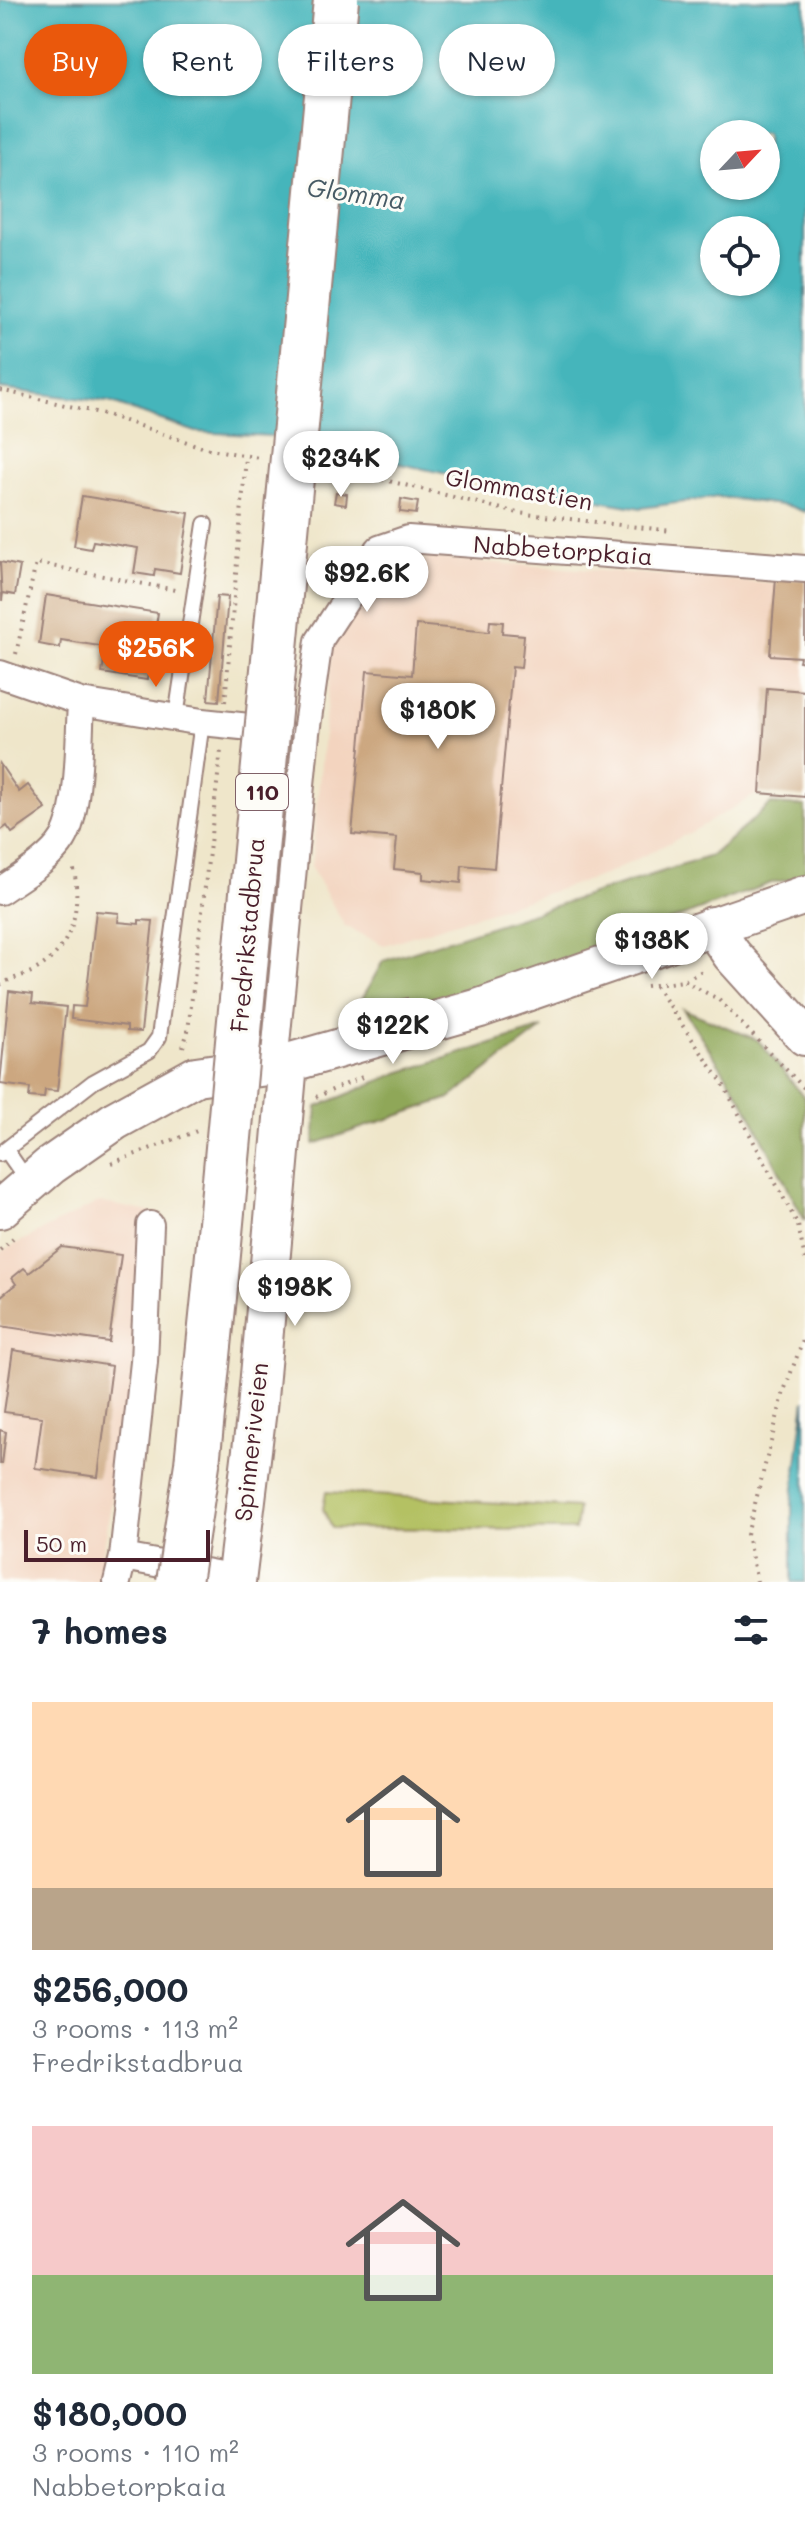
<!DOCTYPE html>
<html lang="en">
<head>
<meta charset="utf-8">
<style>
  body { margin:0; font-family:Mali,sans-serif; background:#f6f6f7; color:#1f2937; height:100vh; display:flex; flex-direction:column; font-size:30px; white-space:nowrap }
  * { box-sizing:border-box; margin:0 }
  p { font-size:26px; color:#747a83 }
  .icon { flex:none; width:44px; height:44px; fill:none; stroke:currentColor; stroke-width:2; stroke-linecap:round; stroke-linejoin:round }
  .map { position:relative; height:1582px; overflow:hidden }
  .drawer { display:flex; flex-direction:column; background:#fff; flex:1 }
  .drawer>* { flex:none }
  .top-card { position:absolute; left:24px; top:24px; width:758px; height:72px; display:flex; gap:16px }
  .needle { width:52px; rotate:64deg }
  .fabs { position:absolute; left:700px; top:120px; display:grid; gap:16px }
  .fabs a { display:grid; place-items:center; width:80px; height:80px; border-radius:50%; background:#fff; box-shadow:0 2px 6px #0004; font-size:40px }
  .scale { position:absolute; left:24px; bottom:20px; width:186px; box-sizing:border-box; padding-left:8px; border:4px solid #4a1f2b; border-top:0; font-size:22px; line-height:28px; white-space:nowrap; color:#4a1f2b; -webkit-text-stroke:6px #fdfcf7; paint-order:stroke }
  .price { position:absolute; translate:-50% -68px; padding:0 18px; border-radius:28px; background:#fff; color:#222; font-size:26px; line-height:52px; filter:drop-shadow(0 2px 4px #0008) }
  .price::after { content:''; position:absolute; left:50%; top:48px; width:24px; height:18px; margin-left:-12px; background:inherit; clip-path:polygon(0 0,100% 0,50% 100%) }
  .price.active { background:#ea580c; color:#fff }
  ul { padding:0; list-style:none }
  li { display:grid; align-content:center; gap:16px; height:424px; padding:0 32px }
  li span { display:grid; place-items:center; height:248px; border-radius:0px; color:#555 }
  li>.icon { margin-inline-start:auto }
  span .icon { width:144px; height:144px; fill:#fffc; stroke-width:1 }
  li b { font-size:34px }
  h2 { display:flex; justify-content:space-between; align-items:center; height:96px; padding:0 32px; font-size:34px }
  .tag { padding:0 28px; border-radius:36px; background:#fff; box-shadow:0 2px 6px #0004; font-size:28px; line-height:72px }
  .tag.active { background:#ea580c; color:#fff }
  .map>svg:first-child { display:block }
</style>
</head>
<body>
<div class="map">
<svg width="805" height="1582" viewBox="0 0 805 1582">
  <rect width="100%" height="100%" fill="#fdfcf7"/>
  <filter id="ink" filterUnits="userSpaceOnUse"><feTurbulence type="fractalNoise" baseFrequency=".0125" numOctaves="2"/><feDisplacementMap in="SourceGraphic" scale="16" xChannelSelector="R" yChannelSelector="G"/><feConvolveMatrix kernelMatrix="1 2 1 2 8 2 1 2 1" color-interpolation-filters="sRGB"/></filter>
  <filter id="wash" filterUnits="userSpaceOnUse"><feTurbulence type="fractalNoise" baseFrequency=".006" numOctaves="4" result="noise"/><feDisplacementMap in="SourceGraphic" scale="32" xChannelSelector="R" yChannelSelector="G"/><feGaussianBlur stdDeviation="1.8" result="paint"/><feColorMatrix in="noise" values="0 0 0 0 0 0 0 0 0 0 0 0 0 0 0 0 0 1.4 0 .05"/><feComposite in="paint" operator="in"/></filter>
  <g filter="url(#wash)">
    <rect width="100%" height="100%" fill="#efe6ca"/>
    <path fill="#f3d4bf" d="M428,558L805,586V790L767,788L695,830L607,874L384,945L345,926L311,868L334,630L365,582Z
      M99,1202L160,1214L98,1582H0V1252Z"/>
    <path fill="#b4c163" stroke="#7f7047" stroke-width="2" d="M326,1492L578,1508L575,1530L332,1528L323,1509Z"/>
    <path fill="#8fa759" stroke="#6c6342" stroke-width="2" d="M771,804L805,806V877L774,882L507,981L347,1026L383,961L711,856Z
      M683,1009L758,1040L805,1098V1221L744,1102Z
      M543,1028L450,1098L314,1144L317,1107L398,1073Z"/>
    <path fill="#45b5bb" stroke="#486a73" stroke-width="2" fill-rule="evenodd" d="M0,0H805V512L789,506L719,497L641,508L475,480L272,436L196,432L109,402L0,389ZM714,134H766V186H714ZM714,230H766V282H714Z
      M805,1400V1582H792V1504Z"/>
    <g id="blocks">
      <path fill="#cca780" d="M336,492L347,494L346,505L334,503Z
        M82,496L189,513L180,573L155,569L154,576L134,573L138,548L93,541L91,549L74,546Z
        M401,499L418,502L416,514L400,512Z
        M0,562L20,566L15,595L3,593L2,601Z
        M776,578L805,580V662L799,661L800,657L770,655Z
        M46,595L158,613L147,680L102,673L106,647L61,640L60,648L39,644Z
        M217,596L228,597L219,701L208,700Z
        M490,621L503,622L502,633L524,635L521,668L512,667L494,868L462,865L461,883L423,879V872L394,869L397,838L352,834L367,671L412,675L416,625L489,632Z
        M767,688L805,691V797L760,793Z
        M0,764L19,792L28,785L46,809L12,833L7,826L0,831Z
        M96,911L119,913L118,922L139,924V920L153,921L141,1032L127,1031V1026L71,1019L72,1006L85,1007Z
        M9,991L33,994L32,1003L66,1007L57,1091L45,1090L44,1098L29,1097L30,1088L0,1084Z
        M407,998L410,1007L397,1010L395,1001Z
        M62,1247L121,1255L109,1342L0,1326V1297L16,1284L12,1278L24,1268L29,1273Z
        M13,1350L112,1366L98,1477L35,1468L42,1417L4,1412Z
        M0,1430L6,1432L2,1464H0Z"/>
    </g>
  </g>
  <g filter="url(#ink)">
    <use href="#blocks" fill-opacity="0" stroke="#9c827a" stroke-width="2"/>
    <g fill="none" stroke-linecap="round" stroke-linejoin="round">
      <g stroke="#9c827a" stroke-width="18">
        <path id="lane" d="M176,717L205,524
          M6,1150L29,1183
          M0,1154L93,1082L149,1051L159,1037L202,722"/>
      </g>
      <g stroke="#9c827a" stroke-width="30">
        <path id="street" d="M0,674L81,702L202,722L279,730
          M0,891C20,877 50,860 63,839C80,812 79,735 81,702
          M274,1065L306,733L319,641L379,549L408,539L805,569
          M123,1557L237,1578
          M117,1582L123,1557L144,1362L150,1225"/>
      </g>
      <g stroke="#9c827a" stroke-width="42">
        <path id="secondary" d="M712,926L732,955L805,1036
          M0,1209L50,1166L116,1120L196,1076L288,1063L480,1008L805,895
          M236,1582L257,1409L288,1063"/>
      </g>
      <path stroke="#9c827a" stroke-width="4" stroke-dasharray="2 6" stroke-linecap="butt" d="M0,390L104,414L205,448L259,458
        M328,466L518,513L672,531
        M16,654L36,563L175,590
        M225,702L246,457
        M684,981L718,999L805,1089
        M0,985C11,978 24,976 35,970C74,948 82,906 73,865
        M646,986L684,981L706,969
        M655,986L722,1082L798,1225L805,1259
        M183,1047L188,1031L221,750
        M316,1097L367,1075
        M112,1163L197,1131
        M0,1250L13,1238
        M757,1582L747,1535L784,1391L805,1335"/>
      <use href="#lane" stroke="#fff" stroke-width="14"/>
      <use href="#street" stroke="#fff" stroke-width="26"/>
      <use href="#secondary" stroke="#fff" stroke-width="38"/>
      <g stroke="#9c827a" stroke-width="48" stroke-linecap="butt">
        <path id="highway-bridge" d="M179,1582L197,1464L214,1297L336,0"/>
      </g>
      <use href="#highway-bridge" stroke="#fff" stroke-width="44"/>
    </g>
  </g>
  <g text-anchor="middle" stroke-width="6" stroke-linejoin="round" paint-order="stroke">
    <rect fill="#fdfcf7" stroke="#806168" stroke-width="2" x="236" y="774" width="52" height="36" rx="6"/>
    <g font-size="22" font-weight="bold" fill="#4a1f2b">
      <text x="262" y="800">110</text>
    </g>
    <g font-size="24" fill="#4a1f2b" stroke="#fdfcf7">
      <text transform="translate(519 490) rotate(10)" y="8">Glommastien</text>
      <text transform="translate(563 551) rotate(4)" y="8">Nabbetorpkaia</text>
      <text transform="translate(248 935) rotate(-85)" y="8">Fredrikstadbrua</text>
      <text transform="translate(252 1442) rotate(-84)" y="8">Spinneriveien</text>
    </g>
    <g font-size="26" font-style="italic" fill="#485b65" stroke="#fdfcf7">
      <text transform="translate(356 194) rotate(8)" y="9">Glomma</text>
    </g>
  </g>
</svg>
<div class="fabs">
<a><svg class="needle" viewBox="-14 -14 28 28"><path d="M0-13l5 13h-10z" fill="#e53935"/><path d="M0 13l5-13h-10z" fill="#747a83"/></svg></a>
<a><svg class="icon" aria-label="locate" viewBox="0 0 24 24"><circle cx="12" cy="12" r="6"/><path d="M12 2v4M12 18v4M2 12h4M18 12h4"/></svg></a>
</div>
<div class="scale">50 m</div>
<b class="price" style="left:341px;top:499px">$234K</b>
<b class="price" style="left:367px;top:614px">$92.6K</b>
<b class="price active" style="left:156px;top:689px">$256K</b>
<b class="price" style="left:438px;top:751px">$180K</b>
<b class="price" style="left:652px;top:981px">$138K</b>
<b class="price" style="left:393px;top:1066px">$122K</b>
<b class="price" style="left:295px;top:1328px">$198K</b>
<div class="top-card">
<a class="tag active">Buy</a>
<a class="tag">Rent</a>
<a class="tag">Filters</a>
<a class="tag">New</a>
</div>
</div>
<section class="drawer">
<h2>7 homes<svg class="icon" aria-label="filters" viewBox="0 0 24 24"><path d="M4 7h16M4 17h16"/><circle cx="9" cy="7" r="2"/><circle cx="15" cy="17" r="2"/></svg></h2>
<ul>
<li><span style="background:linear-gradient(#ffd9b3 75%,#b9a48a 0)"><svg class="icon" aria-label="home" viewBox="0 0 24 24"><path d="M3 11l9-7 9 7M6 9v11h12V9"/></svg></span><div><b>$256,000</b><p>3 rooms · 113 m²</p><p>Fredrikstadbrua</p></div></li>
<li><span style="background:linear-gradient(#f6c9c9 60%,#8fb573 0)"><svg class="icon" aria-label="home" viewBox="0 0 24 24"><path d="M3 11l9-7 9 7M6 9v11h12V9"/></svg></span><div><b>$180,000</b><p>3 rooms · 110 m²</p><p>Nabbetorpkaia</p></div></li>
</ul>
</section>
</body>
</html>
